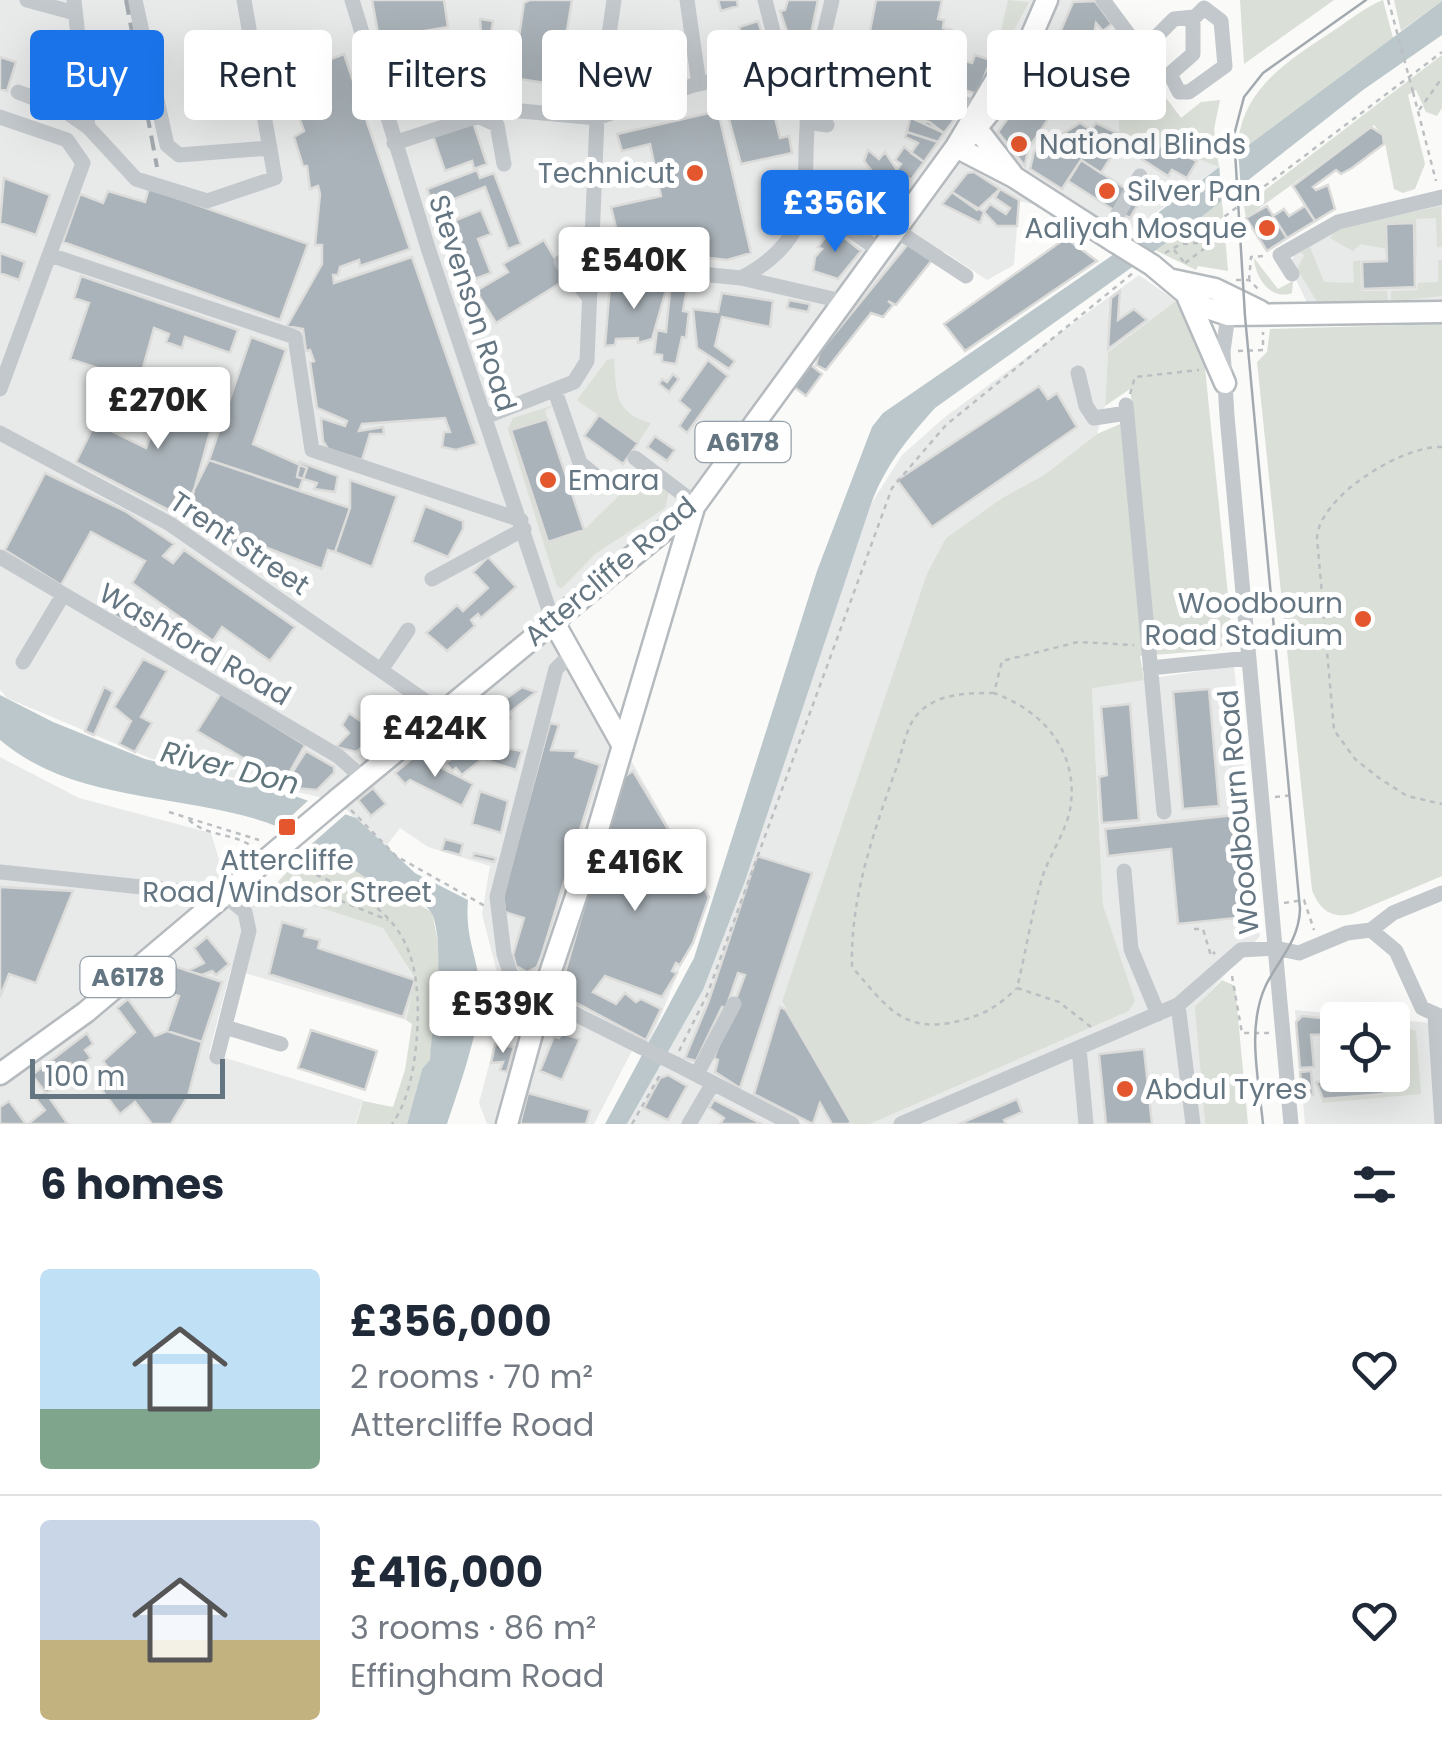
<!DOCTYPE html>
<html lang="en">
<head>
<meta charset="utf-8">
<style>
  body { margin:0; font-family:Poppins,sans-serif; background:#f6f6f7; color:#1f2937; height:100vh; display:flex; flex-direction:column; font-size:38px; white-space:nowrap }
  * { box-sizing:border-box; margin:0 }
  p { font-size:32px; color:#747a83 }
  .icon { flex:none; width:55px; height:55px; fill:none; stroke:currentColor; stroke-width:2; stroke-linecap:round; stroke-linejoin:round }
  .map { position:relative; height:1124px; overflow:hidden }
  .side { display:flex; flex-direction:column; background:#fff; flex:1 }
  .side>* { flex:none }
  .hud { position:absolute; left:30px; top:30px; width:1382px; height:90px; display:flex; gap:20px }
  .fabs { position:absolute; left:1320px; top:1002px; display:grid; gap:20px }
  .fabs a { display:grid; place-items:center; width:90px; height:90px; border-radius:10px; background:#fff; box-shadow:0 10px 40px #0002; font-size:50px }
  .scale { position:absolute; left:30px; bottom:25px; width:195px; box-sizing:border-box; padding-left:10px; border:5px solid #657683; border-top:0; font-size:28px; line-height:35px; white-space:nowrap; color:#657683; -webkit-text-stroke:8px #fff; paint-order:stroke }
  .price { position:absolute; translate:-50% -85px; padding:0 22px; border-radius:10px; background:#fff; color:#222; font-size:32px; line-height:65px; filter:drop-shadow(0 2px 5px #0008) }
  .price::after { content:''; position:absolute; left:50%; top:60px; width:30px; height:22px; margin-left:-15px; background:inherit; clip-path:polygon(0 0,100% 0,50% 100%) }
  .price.selected { background:#1a73e8; color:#fff }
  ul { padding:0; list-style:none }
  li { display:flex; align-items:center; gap:30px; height:250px; padding:0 40px }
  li+li { border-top:2px solid #e0e1e3 }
  li span { display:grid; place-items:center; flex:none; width:280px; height:200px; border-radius:10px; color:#555 }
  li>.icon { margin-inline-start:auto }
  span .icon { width:120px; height:120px; fill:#fffc; stroke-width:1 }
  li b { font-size:42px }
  h2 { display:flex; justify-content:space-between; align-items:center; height:120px; padding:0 40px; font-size:42px }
  .chip { padding:0 35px; border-radius:10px; background:#fff; box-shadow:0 10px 40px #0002; font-size:35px; line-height:90px }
  .chip.selected { background:#1a73e8; color:#fff }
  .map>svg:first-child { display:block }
</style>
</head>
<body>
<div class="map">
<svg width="1442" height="1124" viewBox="0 0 1442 1124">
  <rect width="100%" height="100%" fill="#fafaf8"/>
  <path fill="#e8e9e9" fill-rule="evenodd" d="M0,0H1103L1156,71L1150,77L1219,167L1115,242L1067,212L1019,201L1014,265L987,280L945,252L907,244L847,319L831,308L700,492L332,800L152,759L7,698L0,690Z
    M1442,202V304L1310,309L1290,267L1294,254L1337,229Z
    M1139,275L1176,301L1108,352L1105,406L1097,434L1044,475L1002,498L946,538L782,1001L853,1124H627L703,990L745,881L871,504L902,455L945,417Z
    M555,627L709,897L647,1049L634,1047L594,1124H487L479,1103L505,1004L482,914L490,866L428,847L400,828L384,849L343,806Z
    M1234,666L1260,936L1196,1007L1205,1124H870L1129,1011L1134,1000L1103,905L1092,687Z
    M0,757L79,798L211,833L224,876L383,928L415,980L406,1020L231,969L209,1053L363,1100L355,1124H0Z
    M1295,1010L1442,1024V1124H1305ZM1338,1020H1392V1075H1338Z"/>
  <path fill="#dadfd7" d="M1008,0L1029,2L999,59L995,58Z
    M1240,0H1334L1244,64Z
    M1383,0L1393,38L1238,155C1236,91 1289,60 1336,29C1351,19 1367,6 1383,0Z
    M1394,0H1442V1L1401,31Z
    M1442,55V108L1437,116L1426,112L1416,90L1408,95L1425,164L1415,189L1403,193L1394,189L1384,138L1374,125L1246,218L1244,206Z
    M1136,59L1181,118L1201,102L1220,100L1214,129L1219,167L1161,144L1155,155L1119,132L1120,72Z
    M1222,200L1228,271L1198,266L1196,270L1155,250Z
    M1441,206L1442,246L1437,248L1436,218L1416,219L1417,262L1414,224L1387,249L1361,244L1353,251L1330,238L1337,229Z
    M1310,247L1324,282L1354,283L1353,262L1360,260L1361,291H1387L1388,302L1319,305L1297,269L1304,256L1301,252Z
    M1254,258L1278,289L1293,281L1292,293C1270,301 1255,277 1254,258Z
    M1438,260H1442V296L1391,302V291L1417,290L1418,283L1438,282Z
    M1176,301L1193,322L1204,358L1232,634L1218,650L1140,656L1144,680L1092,688L1103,905L1135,1001L1129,1011L870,1124H853L782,1001L927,574L946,538L1002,498L1044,475L1097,434L1134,418L1130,389L1105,406L1108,352Z
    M1442,324V876L1352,914C1331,919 1319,909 1312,890L1257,362L1267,352L1270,329Z
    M614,358C616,392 614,413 651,423L638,443L577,400L607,360Z
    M557,404L545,410L547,419L512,431L548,542L584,530L643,472L669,492L665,508L595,554L562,588L557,586L508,429L513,418Z
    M313,845L432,912L440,953L430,1061L422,1069L407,1124H356L363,1101L393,1107L405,1070L412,1024L406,1020L415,979L383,928L269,891Z
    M1222,980L1235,986L1248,1124H1205L1195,1007Z
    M1404,1026L1416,1031L1421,1094L1322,1103L1323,1099L1383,1094V1090L1395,1088L1396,1062H1401L1409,1039Z"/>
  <path fill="#bbc7cb" d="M1442,1V35L1363,90L1191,225L935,408C908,438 885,466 871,504L745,881L703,990L627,1124H605L694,958L817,571L872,427L883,413L1139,237L1155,224L1159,212Z
    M0,695L53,722L145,759L292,795L356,818L415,873L468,900C465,937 476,952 480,986C484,1018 458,1091 447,1124H407L422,1069L430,1060C432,1017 446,956 433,916C427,899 397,896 382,887C344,865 310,838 268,823C182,793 74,803 0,740Z"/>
  <path fill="#fafaf8" d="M1238,149L1241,190L1222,206L1219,162Z
    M312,797L347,813L307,848L274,832Z"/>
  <path fill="#aab3b9" stroke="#dcdcda" stroke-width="2.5" d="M372,0H444L448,27L379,39Z
    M530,0H572L558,85L513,78L524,3Z
    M718,0H737L738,6L721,11Z
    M788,0H818L810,38L798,35L790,40L780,11L785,10Z
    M876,0H942L938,19L944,20L943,28L952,30L946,56L940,54L933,71L927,69L928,63L867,46Z
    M1095,1L1112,24L1103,31L1096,23L1091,53L1055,44L1073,2Z
    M480,19L493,21L491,33L503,34L498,74L480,71L485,33H481Z
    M758,21L765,42L745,48L739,27Z
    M72,39L78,62L56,67L51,44Z
    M1055,44L1107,58L1105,67L1120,72V99L1040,72Z
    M344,54L410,249L360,266L359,260L340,267L338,275H333L334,283L412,257L477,444L456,450L442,447L444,432H450L445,418L362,424L359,431L383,427L384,434H370L362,460L328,449L323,441L321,418L345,426L347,421L317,408L310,362L314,361L310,350L306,351L303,329L287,326L322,264V245H315L320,194L318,186L310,189L307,166H303L294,137L304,131L298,115L309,111L296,72Z
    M975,55L991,60L977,94L931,80L948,56L972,63Z
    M0,57L16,62L7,91L0,89Z
    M1040,72L1080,88V98L1032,84Z
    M1032,84L1073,96L1059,116L1053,112L1028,149L1025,166L998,132Z
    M917,100L952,111L955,119L944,133L905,115Z
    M771,102L780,138L789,136L792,153L741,164L727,112Z
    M718,111L751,253L727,260L621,248L611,207L661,196L650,144L622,151L617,134Z
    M910,118L929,122L944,133L938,142L907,132Z
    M473,122L487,164L474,169L472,161L445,171L433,136Z
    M1080,123L1091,130L1096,123L1124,136L1101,173L1081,160L1062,189L1030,169L1034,152Z
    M1371,127L1383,135L1384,144L1352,168L1341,174L1336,170L1313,187L1316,190L1328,185L1335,209L1315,221L1293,186Z
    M907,132L938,142L924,162L911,153L918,143L905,137Z
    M1161,144L1197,161L1187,178L1172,170L1168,176L1140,158L1145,149L1155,155Z
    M904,147L924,162L911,180L896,171L901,164L895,160Z
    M868,150L879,159L885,152L899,173L864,218H853L842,210L871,170L864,161Z
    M1081,160L1128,190L1115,211L1068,181Z
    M477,170L480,178L494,173L521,244L508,249L485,187L434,207L427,189Z
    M974,172L1000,189L977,210L952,192L967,173Z
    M4,178L50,195L36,235L0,223Z
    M1139,183L1148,188L1130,218L1121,213Z
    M149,188L308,244L280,320L63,242L80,194L103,203L108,191L145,202Z
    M1000,189L1019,200L1017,226H997L984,212L990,204L1006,214L1010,208L995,198Z
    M952,192L984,212L980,223L942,204Z
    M1267,206L1287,238L1267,251L1246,218Z
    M1305,206L1315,221L1287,238L1273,216L1284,209L1289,216Z
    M481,210L491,234L478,239L491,273L469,281L446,224Z
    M1414,223L1415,287L1363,289L1362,262L1387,261L1386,224Z
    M832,228L861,251L838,279L813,271L815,257L822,249L818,247Z
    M1066,238L1097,261L965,351L944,324Z
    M544,240L567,279L496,323L476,291L508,272L503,264Z
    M908,244L932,260L896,305L888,301L893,305L883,317L871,313L826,370L816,365L819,353Z
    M0,253L25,262L19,280L0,273Z
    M81,276L238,330L230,353L185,337L182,348L166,342L169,334L154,328L139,382L70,359L89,303L74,298Z
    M671,281L688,283L683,311L689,312L686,338L682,337L676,364L662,362V355L654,354L657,330L666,332Z
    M646,282L668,283L652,339L638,343V338L616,339L615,345L605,346L610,285L645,289Z
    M1120,291L1118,320L1134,309L1147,320L1108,349L1111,298Z
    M722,293L773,301L770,327L722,317L715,346L735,361L729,369L697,348L693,309L718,312Z
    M789,300L810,304L808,312L787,308Z
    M251,337L286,350L253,444L307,468L299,490L209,460Z
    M708,360L728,376L687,433L679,426L690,410L679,401Z
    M811,365L822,374L806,396L794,387Z
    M673,374L679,379L669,392L659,384L662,379L667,382Z
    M169,385L219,400L186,519L76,462L95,423L146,448Z
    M1039,386L1048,399L1057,393L1077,427L932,527L897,480Z
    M599,415L638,443L623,464L584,436Z
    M547,419L584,530L548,542L511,430Z
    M655,436L675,450L667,461L647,447Z
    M209,460L350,508L335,552L328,550L322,569L265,547L257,568L181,515Z
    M300,462L338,476L335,492L314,489L317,483L297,477Z
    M45,473L125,511L174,544L163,556L173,563L184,550L295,627L270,661L222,627L213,641L132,583L145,561L91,532L61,585L5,550Z
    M350,480L397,496L372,567L335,552L350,508Z
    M425,506L463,521V529L448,557L412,542Z
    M488,557L516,587L481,618L478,614L471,620L475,626L447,651L426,633L457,605L463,611L488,588L473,572Z
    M118,604L140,619L141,632L112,614Z
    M143,659L167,671L141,717L152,723L135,752L119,744L131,721L114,707Z
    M104,687L113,692L94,735L85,731Z
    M522,687L536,692L509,713L511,718L504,724L492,709Z
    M1209,689L1219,806L1183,809L1173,692Z
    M221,693L305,745L288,775L265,771L197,731Z
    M1130,704L1139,820L1102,823L1099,777L1107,775L1101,707Z
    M349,713L379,734L356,752L336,747L349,733L342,725Z
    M550,723L559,725L551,750L577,751L575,757L600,765L541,957L537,967L527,972L516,966L513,955L524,918L505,912L503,894Z
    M488,731L502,747L522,751L516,770L482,759L462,775L456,768L452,771L446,763Z
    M306,751L334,767V773L317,790L283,787Z
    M416,755L473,784L462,806L410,780L405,784L395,773Z
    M633,771L709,897L693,943L680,965L676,963L672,971L677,973L662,997L605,976L593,992L616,1004L625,993L636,1002L641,999L661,1009L646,1040L569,999L561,986L622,778Z
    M373,788L386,804L371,816L358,800Z
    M480,791L508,801L501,833L472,824Z
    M1235,815L1246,917L1178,924L1171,849L1108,856L1105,829Z
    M445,839L463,844L460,855L442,850Z
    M474,853L496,858L494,862L473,857Z
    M757,856L812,873L740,1088L715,1072L718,1060L714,1058L745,975L738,973L726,1008L722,1007L696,1061L685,1058L708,1003Z
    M0,887L73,891L36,983L9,974L0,997Z
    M282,922L306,929L304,936L320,940L318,948L415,980L403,1017L269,974Z
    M207,937L229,964L216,975L212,971L202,975L188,971L204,963L194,948Z
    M174,966L222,982L202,1042L167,1031L179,996L165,992Z
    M128,999L155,1036L167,1031L202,1042L188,1096L171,1124H152L135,1102L120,1114L98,1085L112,1073L103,1061L135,1032L117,1008Z
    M780,1007L786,1010L851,1122L848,1124H832L820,1103L813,1124L754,1094Z
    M1302,1016L1341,1020L1338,1034L1311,1035L1314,1067L1300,1068L1296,1022Z
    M311,1030L377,1051L365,1090L298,1068Z
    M87,1033L93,1044L85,1050L91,1058L76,1070L70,1063L53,1074L60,1084L46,1093L32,1075Z
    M562,1033L580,1039L562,1080L540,1071L554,1036L559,1038Z
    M495,1044L514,1047L507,1072L500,1070L503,1062L491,1063Z
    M1144,1049L1152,1124H1106L1099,1054Z
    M1331,1066H1338V1075L1395,1074L1396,1089L1383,1090L1384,1094L1323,1099L1316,1082L1332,1080Z
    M1311,1071L1313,1095H1302L1300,1072Z
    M668,1075L687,1086L668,1120L644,1108L660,1078Z
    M46,1093L67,1123L66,1124H28L45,1110L36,1099Z
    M528,1093L590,1110L586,1124H520Z
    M1017,1099L1022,1112L1004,1120L1006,1124H959Z
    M714,1100L762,1124H720L724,1118L709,1108Z
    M9,1101L26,1124H0V1107Z"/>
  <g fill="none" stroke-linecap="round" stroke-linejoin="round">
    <g stroke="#b5babe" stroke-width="25">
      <path id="major" d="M968,127L978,130L1012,174
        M970,136L1009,88L1047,0
        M956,147L1014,177L1115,242
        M1152,265L1201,306L1228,315L1442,312
        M1173,280L1215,289L1260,311
        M1188,298L1225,383
        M552,619L623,746
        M338,799L696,504L956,147L996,80L1022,58
        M0,1074L86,1012L267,859
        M507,1124L542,997L594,843L695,504"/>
    </g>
    <path stroke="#bbbfc2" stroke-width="2.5" stroke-dasharray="5 5" stroke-linecap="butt" d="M1388,0L1391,10
      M1413,92L1436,181
      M1419,110L1442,78
      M1183,244L1213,242L1185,263
      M1174,250L1185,263
      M1165,253L1208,229L1442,52
      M1236,280H1249L1259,290
      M1249,280L1251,257L1264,256
      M1238,351L1263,350V332
      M1130,394L1135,377L1199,370
      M1442,447C1403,445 1319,496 1317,538L1334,730L1355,759L1379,778L1407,796L1442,804
      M994,693C967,693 935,693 916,716C906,728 902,752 897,766C874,832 850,897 852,967C888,1008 904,1036 963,1020C987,1013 998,1006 1016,989
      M1275,797L1293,795
      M351,810L396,856L485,906
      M169,812L259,840
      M189,820C209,838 233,832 253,847
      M288,864C385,900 424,926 417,1035C415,1064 409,1101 392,1124
      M263,883L314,890L388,920
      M252,898L265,887
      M1284,903L1304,900L1314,930
      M1194,929H1203L1211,956L1215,952
      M1247,934L1254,930L1258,917
      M1232,976L1242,1033H1269
      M1091,1027L1059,1002L1017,988C1026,951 1032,911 1043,875C1051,852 1069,827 1071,803C1077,749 1041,710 994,693L1002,661L1078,642L1134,645
      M679,1051L707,995L892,488L946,425L1133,273
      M632,1124L661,1073"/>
    <path stroke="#c3c8cc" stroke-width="15" d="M27,0L75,13
      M74,0L88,127
      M135,0L167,145L179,155L270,148
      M352,0L428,248L552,619
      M687,0L699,84
      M765,0L782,66
      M1103,0L1152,66
      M1204,8L1221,21L1225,66L1189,92H1179L1170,74L1193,54V19Z
      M1141,52L1174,19L1194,17
      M419,53L449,54L448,91
      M372,74L510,110L597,118L694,85L819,58L978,108
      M18,92L62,109L88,127L136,179L207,201L275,178L244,0
      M0,117L67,140L83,163L0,389
      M807,122L827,125
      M394,143L478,116L497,125L504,164
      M804,199L881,251
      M896,230L966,276
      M1105,236L1140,176
      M50,255L295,337L312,450L521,520
      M561,262L588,296
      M590,263L741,278L842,301
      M1292,274L1280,255L1338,222L1442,197
      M741,278C828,232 797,180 810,98C815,65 825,32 832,0
      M1228,315L1223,351L1227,416L1291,1124
      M1078,373L1086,406L1094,418L1127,413
      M555,391L580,463L606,484
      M1126,405L1164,812
      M485,417L574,382L587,361L597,118L614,0
      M0,433L170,524L441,712
      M635,458L696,504
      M0,557L338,756L363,778
      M432,579L524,529
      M571,654L556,669L497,897L504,954L510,973L521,987L641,1047
      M23,662L63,595
      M1150,668L1249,658
      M381,670L408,630
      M1124,871L1131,949L1158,1014
      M0,872L226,896L245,912L249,931L217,1057
      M1371,930L1393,913L1442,893
      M1178,1005L1193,1124
      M1435,1016L1442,1124
      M225,1027L281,1044
      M1079,1048L1086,1124
      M676,1064L792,1124
      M697,1074L734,1004
      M689,1124L713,1083
      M901,1124L1178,1005L1241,950L1275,948L1299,953L1347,933L1371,930L1396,951L1422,1008L1442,1017"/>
    <use href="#major" stroke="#fff" stroke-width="20"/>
    <path stroke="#a2aab0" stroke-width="2.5" d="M1263,1124C1259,1081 1246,1027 1266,985C1279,959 1299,941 1300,909L1245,316L1234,135L1244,97L1263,73L1366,0"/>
    <path stroke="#a2aab0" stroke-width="4" stroke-dasharray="15 8" stroke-linecap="butt" d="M126,0L157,167"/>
    <g stroke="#b5babe" stroke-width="25" stroke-linecap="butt">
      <path id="major-bridge" d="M1115,242L1152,265
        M267,859L338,799"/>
    </g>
    <path stroke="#bbbfc2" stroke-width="2.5" stroke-dasharray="5 5" stroke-linecap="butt" d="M1391,10L1413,92"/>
    <path stroke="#c3c8cc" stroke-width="15" d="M641,1047L676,1064"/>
    <use href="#major-bridge" stroke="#fff" stroke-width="20"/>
  </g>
  <g fill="#e4572e" stroke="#fff" stroke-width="4">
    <circle cx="1019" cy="144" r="10"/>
    <circle cx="695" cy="173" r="10"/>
    <circle cx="1107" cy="191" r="10"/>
    <circle cx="1267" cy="228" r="10"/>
    <circle cx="548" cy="480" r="10"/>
    <circle cx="1363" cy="619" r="10"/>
    <rect x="277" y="817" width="20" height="20" rx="5"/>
    <circle cx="1125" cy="1089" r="10"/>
  </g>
  <g text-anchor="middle" stroke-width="10" stroke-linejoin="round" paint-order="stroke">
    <g fill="#fff" stroke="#939fa8" stroke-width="2.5">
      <rect x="695.5" y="422" width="95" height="40" rx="8"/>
      <rect x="80.5" y="957" width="95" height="40" rx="8"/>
    </g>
    <g font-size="25" font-weight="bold" fill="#657683">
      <text x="743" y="451">A6178</text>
      <text x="128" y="986">A6178</text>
    </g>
    <g font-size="28" fill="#657683" stroke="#fff" text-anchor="start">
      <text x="1039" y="154">National Blinds</text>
      <text x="675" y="183" text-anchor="end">Technicut</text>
      <text x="1127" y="201">Silver Pan</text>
      <text x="1247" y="238" text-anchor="end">Aaliyah Mosque</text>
      <text x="568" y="490">Emara</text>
      <text x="1343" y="613" text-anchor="end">Woodbourn<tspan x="1343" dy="32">Road Stadium</tspan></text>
      <text x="287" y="870" text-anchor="middle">Attercliffe<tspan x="287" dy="32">Road/Windsor Street</tspan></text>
      <text x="1145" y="1099">Abdul Tyres</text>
    </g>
    <g font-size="28" fill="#657683" stroke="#fff">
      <text transform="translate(473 303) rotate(72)" y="10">Stevenson Road</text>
      <text transform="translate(240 543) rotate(34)" y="10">Trent Street</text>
      <text transform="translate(610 571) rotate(-40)" y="10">Attercliffe Road</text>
      <text transform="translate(195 644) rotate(30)" y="10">Washford Road</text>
      <text transform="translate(1238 812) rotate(-95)" y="10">Woodbourn Road</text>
    </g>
    <g font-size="30" font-style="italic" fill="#60757c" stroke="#fff">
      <text transform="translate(230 768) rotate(14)" y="10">River Don</text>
    </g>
  </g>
</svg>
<div class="fabs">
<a><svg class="icon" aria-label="locate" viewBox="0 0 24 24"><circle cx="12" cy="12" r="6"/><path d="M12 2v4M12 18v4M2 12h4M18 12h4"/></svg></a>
</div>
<div class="scale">100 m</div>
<b class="price selected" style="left:835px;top:255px">£356K</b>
<b class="price" style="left:634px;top:312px">£540K</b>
<b class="price" style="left:158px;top:452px">£270K</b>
<b class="price" style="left:435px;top:780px">£424K</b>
<b class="price" style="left:635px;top:914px">£416K</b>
<b class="price" style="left:503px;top:1056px">£539K</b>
<div class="hud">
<a class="chip selected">Buy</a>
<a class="chip">Rent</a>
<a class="chip">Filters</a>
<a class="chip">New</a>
<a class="chip">Apartment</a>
<a class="chip">House</a>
</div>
</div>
<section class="side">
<h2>6 homes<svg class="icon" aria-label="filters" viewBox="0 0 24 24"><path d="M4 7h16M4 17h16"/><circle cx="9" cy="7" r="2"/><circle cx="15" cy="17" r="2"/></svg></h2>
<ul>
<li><span style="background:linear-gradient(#bfe0f5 70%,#7fa58c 0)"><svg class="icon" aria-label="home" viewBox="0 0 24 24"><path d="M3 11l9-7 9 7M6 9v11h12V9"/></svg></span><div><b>£356,000</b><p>2 rooms · 70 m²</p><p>Attercliffe Road</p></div><svg class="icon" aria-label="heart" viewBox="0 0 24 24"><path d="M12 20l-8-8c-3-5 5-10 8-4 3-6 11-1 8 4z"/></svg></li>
<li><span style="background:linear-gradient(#c9d6e8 60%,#c2b280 0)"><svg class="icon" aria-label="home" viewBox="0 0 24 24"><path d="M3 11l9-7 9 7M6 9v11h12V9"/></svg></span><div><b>£416,000</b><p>3 rooms · 86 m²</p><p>Effingham Road</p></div><svg class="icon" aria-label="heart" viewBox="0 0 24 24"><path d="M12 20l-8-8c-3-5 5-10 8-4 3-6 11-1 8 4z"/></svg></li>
</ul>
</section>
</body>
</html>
